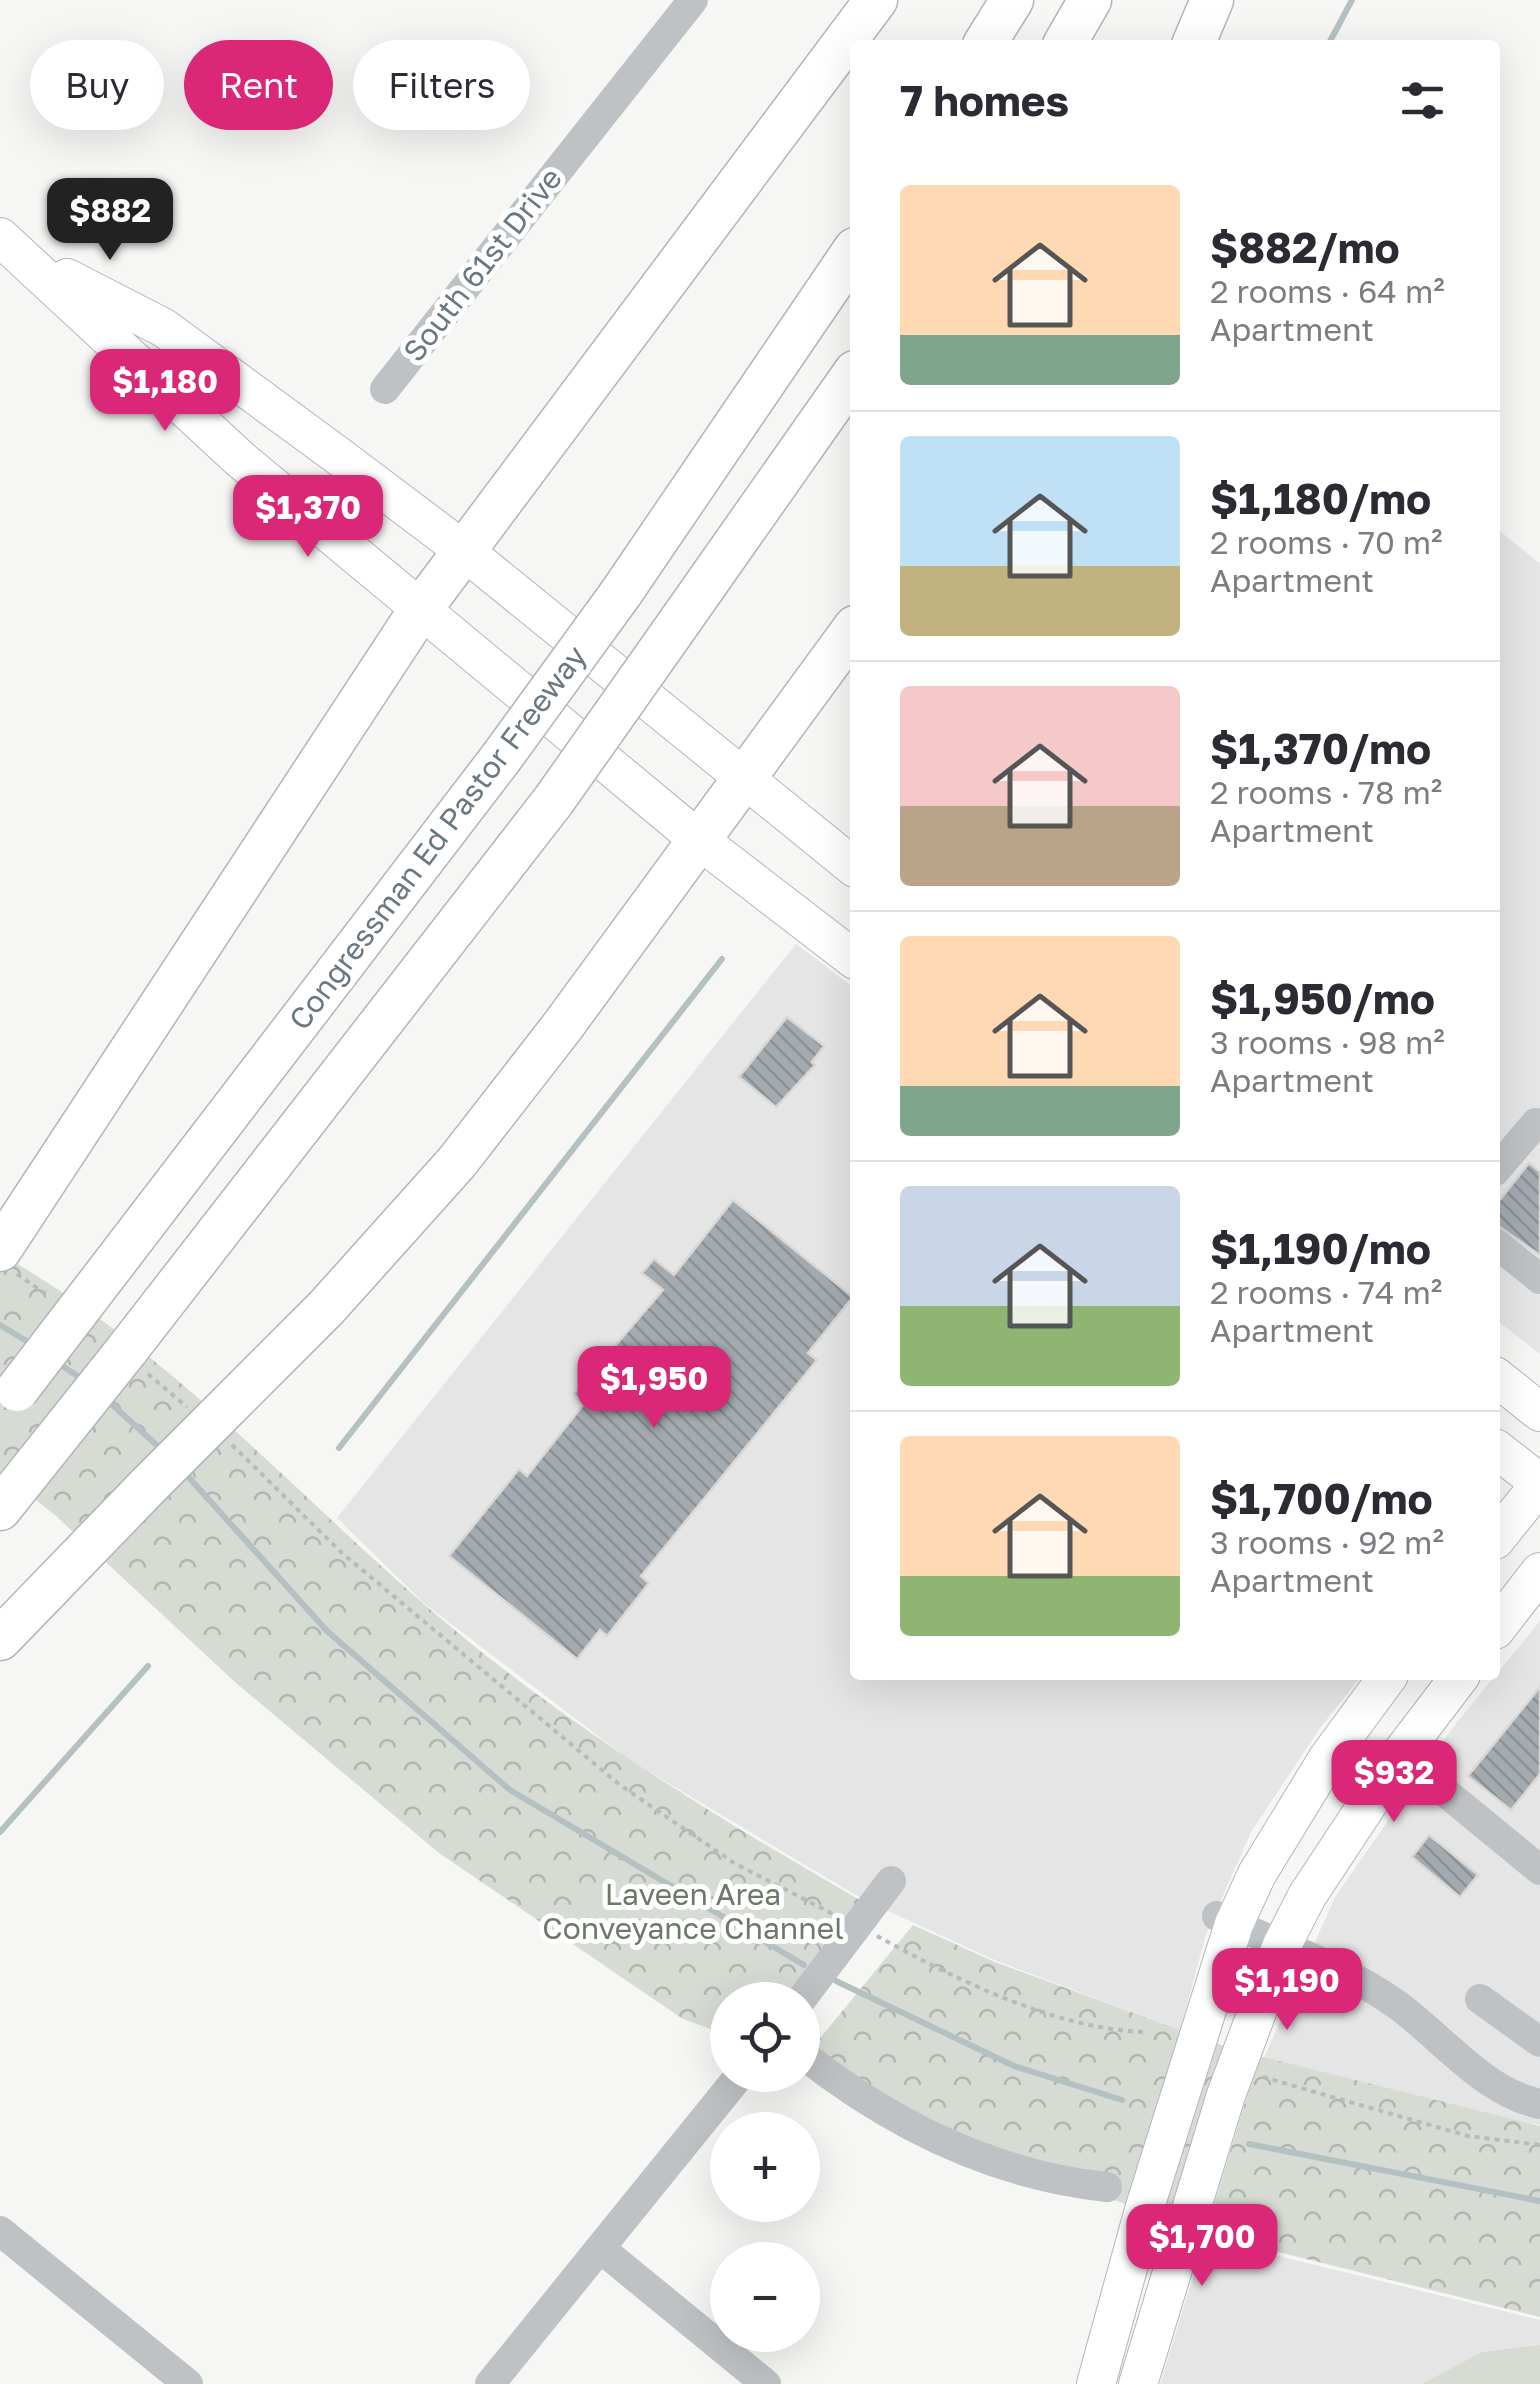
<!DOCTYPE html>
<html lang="en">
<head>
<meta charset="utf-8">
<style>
  body { margin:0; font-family:"Golos Text",sans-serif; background:#f7f7f7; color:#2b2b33; height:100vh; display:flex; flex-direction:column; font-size:38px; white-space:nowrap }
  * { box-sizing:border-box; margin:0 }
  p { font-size:32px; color:#7c7c81 }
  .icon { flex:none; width:55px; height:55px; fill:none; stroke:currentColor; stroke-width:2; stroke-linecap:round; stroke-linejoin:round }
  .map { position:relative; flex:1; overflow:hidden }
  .drawer { position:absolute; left:850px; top:40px; width:650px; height:1640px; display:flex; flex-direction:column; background:#fff; border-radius:10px; box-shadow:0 10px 40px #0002 }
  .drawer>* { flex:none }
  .guide { position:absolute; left:30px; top:40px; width:670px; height:90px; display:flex; gap:20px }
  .fabs { position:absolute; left:710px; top:1982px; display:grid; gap:20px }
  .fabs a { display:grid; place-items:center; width:110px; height:110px; border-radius:50%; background:#fff; box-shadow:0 10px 40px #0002; font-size:50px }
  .price { position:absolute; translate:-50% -85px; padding:0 22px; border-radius:20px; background:#db2777; color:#fff; font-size:32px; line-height:65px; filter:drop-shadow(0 2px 5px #0008) }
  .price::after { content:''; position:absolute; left:50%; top:60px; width:30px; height:22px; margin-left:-15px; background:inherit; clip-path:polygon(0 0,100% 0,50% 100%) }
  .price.current { background:#222; color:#fff }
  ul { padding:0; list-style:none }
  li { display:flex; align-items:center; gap:30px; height:250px; padding:0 50px }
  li+li { border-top:2px solid #e1e1e2 }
  li span { display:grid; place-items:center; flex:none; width:280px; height:200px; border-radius:10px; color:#555 }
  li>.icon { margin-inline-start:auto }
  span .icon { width:120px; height:120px; fill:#fffc; stroke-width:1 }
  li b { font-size:42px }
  h2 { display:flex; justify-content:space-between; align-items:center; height:120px; padding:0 50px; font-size:42px }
  .pill { padding:0 35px; border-radius:45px; background:#fff; box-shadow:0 10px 40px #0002; font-size:35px; line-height:90px }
  .pill.current { background:#db2777; color:#fff }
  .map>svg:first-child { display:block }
</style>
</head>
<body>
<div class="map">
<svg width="1540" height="2384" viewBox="0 0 1540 2384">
  <defs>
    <pattern id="park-crowns" width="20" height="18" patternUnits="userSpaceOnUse" patternTransform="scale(2.5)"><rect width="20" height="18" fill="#d6dbd3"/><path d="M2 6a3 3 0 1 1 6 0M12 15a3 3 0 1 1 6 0" fill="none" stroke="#b2b6b1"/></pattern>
    <pattern id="building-back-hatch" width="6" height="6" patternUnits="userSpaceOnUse" patternTransform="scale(2.5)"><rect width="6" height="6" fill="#a4abb0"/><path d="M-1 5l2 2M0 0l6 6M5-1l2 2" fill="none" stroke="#8a9095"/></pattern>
  </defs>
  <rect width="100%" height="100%" fill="#f6f6f4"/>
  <path fill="#e4e5e4" d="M1495,527L1540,564V1354L1495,1319Z
    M796,944L855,989V1675H1362L1320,1728L1251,1832L1206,1934L1180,2030L997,1961L864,1900L631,1761L424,1603L337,1518Z
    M1540,1621V2125L1260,2067L1335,1897L1454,1726Z
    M1205,2238L1540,2320V2384H1160Z"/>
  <path fill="url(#park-crowns)" d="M0,1254C163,1346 285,1483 425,1605C560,1722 709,1813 863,1902L783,2000H728L727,2035L683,2019L439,1853L236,1683L55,1515L0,1472Z
    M913,1925L995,1962L1224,2046L1171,2220L1031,2171L803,2059Z
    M1259,2056L1540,2126V2317L1205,2234Z"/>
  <path fill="#d6dbd3" d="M1540,2345V2384H1422L1482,2352Z"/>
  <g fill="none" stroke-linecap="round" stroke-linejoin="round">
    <path stroke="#b5c0c3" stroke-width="6" d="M1328,45L1352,0
      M0,1325L33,1345
      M55,1361L82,1379
      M107,1400L161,1449
      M339,1448L722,959
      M184,1472L327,1631L510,1790L804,1965
      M0,1832L148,1666
      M836,1981L1014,2066L1122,2100
      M1249,2144L1540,2201"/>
  </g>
  <path fill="url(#building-back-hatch)" stroke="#d8d8d6" stroke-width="2.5" d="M787,1017L824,1046L812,1062L815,1065L776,1107L739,1077Z
    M1529,1163L1540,1172V1255L1495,1224V1206Z
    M733,1200L853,1297L808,1353L817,1360L641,1576L649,1583L607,1636L600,1630L577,1659L449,1556L519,1469L527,1476L583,1405L574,1394L663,1290L642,1273L654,1259L674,1275Z
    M1540,1687V1774L1511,1810L1468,1776Z
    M1429,1835L1478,1875L1460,1897L1412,1857Z"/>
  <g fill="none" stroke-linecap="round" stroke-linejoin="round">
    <g stroke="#b2b6b9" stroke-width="40">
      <path id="major" d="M0,237L240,459L699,840L855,960
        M67,278L164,328L337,455L463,550L855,868
        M1495,1376L1540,1412
        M1495,1448L1540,1483
        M1495,1540L1540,1484
        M1495,1630L1540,1572
        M1096,2384L1144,2210L1234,1924L1257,1874L1328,1758L1389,1675
        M1138,2384L1226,2095L1282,1945L1307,1896L1400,1755L1461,1675"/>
    </g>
    <g stroke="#b2b5b8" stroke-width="45">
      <path id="highway" d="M984,45L1012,0
        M1064,45L1090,0
        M1193,45L1212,0
        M621,593L855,249
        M671,634L855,372
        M0,1250L420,610L876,0
        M76,1313L501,758
        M126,1351L554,800
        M215,1419L327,1307L457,1162L562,1027L855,627
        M0,1509L67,1425
        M0,1639L149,1485"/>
    </g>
    <path stroke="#b8bbbd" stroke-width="4" stroke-dasharray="5 5" stroke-linecap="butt" d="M17,1274L50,1297
      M148,1374L187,1407
      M232,1445L342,1553L620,1785L734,1863L833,1914
      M877,1936C955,1979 1059,2031 1148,2032
      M1263,2077L1468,2136L1540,2145"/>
    <path stroke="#bec2c5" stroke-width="30" d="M385,389L693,0
      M1495,1171L1536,1123
      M1495,1243L1540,1279
      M1400,1755L1540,1870
      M1217,1916C1277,1945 1341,1965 1396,2004C1442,2037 1483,2092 1540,2104
      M1480,1999L1540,2042
      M801,2000L891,1881
      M802,2054C892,2125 993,2175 1107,2187
      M0,2231L188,2384
      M600,2248L766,2384
      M490,2384L740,2075"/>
    <use href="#major" stroke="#fff" stroke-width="38"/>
    <use href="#highway" stroke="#fff" stroke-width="42"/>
    <g stroke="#b2b5b8" stroke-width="45" stroke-linecap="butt">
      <path id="highway-bridge" d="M501,758L621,593
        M554,800L671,634
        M17,1390L76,1313
        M67,1425L126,1351
        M149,1485L215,1419"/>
    </g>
    <use href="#highway-bridge" stroke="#fff" stroke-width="42"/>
  </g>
  <g text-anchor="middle" stroke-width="10" stroke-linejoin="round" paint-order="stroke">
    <g font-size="30" fill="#697881" stroke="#fff">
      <text transform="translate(483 265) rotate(-52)" y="10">South 61st Drive</text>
      <text transform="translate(438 838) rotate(-53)" y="10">Congressman Ed Pastor Freeway</text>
    </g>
    <g font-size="30" fill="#6c7967" stroke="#fff">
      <text x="693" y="1905">Laveen Area<tspan x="693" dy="34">Conveyance Channel</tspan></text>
    </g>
  </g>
</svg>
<div class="fabs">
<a><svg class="icon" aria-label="locate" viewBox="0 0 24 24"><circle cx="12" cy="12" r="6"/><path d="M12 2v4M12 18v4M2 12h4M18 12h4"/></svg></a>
<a>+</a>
<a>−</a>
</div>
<b class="price current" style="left:110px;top:263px">$882</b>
<b class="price" style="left:165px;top:434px">$1,180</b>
<b class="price" style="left:308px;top:560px">$1,370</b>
<b class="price" style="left:654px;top:1431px">$1,950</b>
<b class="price" style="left:1394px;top:1825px">$932</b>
<b class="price" style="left:1287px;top:2033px">$1,190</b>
<b class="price" style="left:1202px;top:2289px">$1,700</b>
<div class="guide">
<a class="pill">Buy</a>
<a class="pill current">Rent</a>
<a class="pill">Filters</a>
</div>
<section class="drawer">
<h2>7 homes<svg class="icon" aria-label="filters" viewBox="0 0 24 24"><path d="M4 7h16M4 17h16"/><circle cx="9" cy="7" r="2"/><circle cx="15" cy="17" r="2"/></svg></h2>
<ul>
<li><span style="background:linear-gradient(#ffd9b3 75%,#7fa58c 0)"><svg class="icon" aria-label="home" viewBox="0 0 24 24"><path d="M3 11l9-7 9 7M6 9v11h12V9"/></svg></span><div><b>$882/mo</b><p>2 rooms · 64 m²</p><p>Apartment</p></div></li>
<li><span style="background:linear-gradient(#bfe0f5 65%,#c2b280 0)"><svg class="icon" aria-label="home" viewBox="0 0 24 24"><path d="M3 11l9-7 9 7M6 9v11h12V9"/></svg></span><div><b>$1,180/mo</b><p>2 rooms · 70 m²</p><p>Apartment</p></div></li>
<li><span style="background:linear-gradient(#f6c9c9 60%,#b9a48a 0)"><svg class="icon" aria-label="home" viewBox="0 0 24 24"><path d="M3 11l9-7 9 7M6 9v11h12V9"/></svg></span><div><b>$1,370/mo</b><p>2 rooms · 78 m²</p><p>Apartment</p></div></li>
<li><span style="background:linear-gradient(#ffd9b3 75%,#7fa58c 0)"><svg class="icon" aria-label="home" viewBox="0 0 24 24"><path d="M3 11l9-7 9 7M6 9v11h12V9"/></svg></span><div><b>$1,950/mo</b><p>3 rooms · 98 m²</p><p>Apartment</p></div></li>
<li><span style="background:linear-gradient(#c9d6e8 60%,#8fb573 0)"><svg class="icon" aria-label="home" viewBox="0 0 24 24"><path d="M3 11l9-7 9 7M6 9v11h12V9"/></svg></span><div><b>$1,190/mo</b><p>2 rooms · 74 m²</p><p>Apartment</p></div></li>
<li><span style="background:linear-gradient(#ffd9b3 70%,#8fb573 0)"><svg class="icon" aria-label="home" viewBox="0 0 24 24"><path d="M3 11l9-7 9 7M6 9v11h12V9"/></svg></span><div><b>$1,700/mo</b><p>3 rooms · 92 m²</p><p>Apartment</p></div></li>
</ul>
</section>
</div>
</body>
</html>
